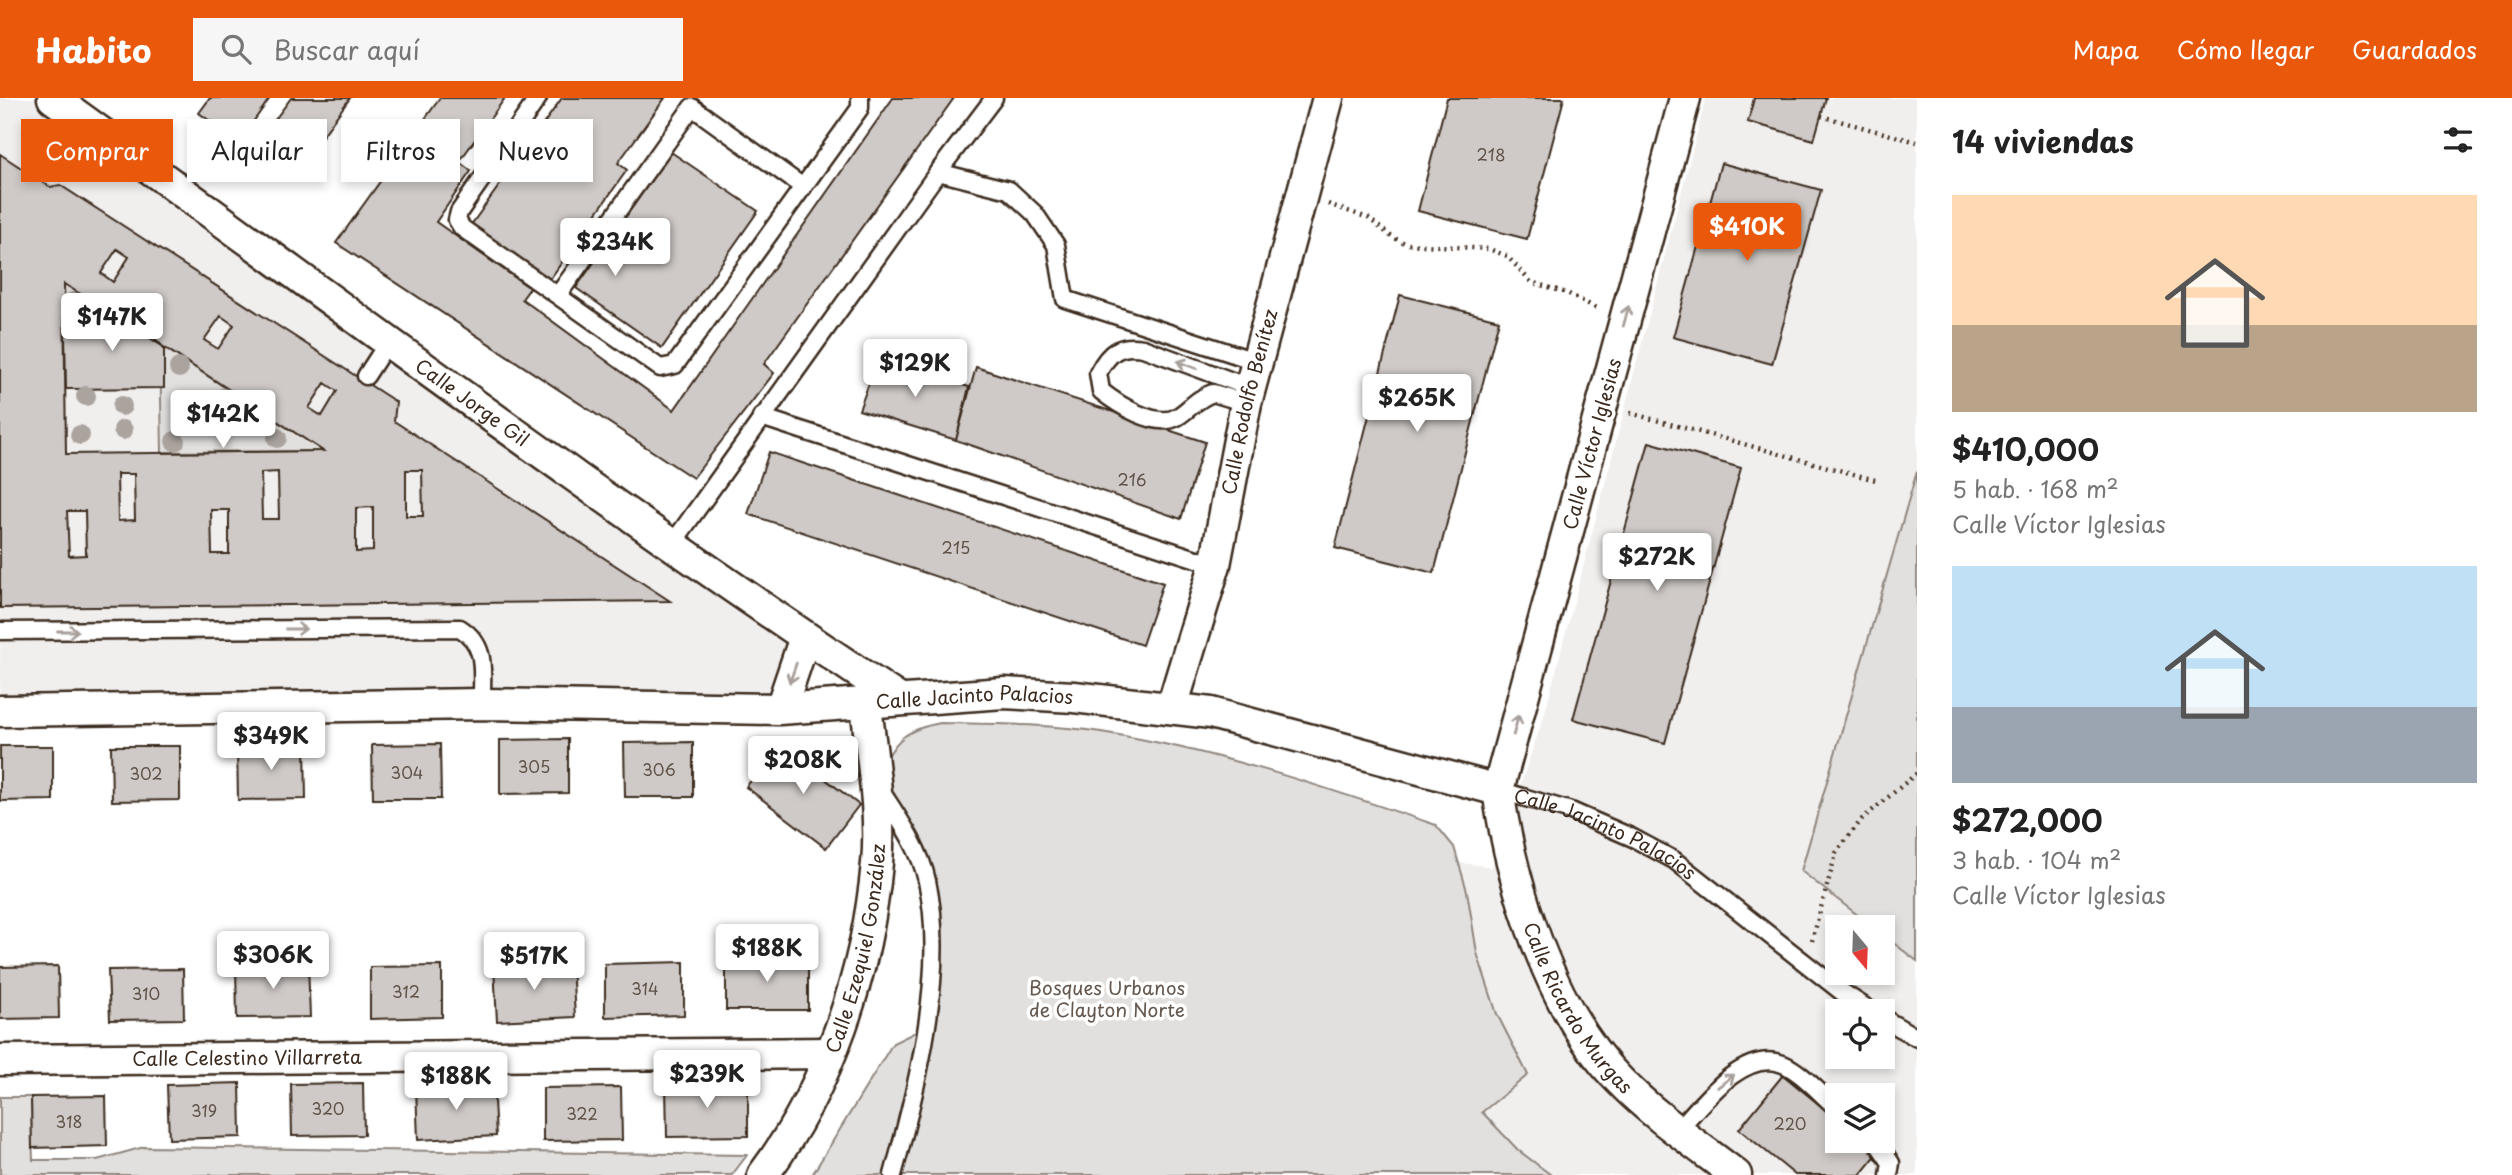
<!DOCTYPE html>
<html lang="es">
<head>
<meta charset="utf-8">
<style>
  body { margin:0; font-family:"Playpen Sans",sans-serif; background:#f6f6f6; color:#222; height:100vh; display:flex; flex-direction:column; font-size:26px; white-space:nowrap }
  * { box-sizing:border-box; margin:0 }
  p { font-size:23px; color:#767676 }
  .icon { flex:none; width:38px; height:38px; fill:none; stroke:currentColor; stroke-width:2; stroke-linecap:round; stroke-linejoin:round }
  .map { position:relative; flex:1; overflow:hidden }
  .sheet { display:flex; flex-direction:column; background:#fff; width:595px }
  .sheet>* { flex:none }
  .top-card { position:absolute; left:21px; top:21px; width:665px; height:63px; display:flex; gap:14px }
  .needle { width:46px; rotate:161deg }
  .tools { position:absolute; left:1825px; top:817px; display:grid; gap:14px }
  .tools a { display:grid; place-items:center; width:70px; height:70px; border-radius:0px; background:#fff; box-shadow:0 4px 10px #0003; font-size:35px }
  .price { position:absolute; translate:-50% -60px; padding:0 16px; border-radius:7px; background:#fff; color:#222; font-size:23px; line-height:46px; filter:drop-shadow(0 2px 4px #0008) }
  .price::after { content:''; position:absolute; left:50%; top:42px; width:21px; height:16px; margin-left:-10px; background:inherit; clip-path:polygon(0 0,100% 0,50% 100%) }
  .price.current { background:#ea580c; color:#fff }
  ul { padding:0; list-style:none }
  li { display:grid; align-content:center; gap:14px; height:371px; padding:0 35px }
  li span { display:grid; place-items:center; height:217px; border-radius:0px; color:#555 }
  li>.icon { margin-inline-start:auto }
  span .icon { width:126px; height:126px; fill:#fffc; stroke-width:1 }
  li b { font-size:30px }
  h2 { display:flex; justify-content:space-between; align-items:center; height:84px; padding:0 35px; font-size:30px }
  .pill { padding:0 24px; border-radius:0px; background:#fff; box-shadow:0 4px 10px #0003; font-size:24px; line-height:63px }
  .pill.current { background:#ea580c; color:#fff }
  header { display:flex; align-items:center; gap:42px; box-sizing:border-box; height:98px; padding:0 35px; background:#ea580c; color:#fff }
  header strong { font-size:33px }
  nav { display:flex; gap:38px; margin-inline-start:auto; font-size:24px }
  .search { width:490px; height:63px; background:#f6f6f6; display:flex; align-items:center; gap:18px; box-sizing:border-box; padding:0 24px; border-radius:0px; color:#767676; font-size:26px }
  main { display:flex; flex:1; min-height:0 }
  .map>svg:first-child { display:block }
</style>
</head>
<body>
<header>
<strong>Habito</strong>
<div class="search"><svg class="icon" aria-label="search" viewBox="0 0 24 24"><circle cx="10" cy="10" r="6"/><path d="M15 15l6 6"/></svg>Buscar aquí</div>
<nav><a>Mapa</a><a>Cómo llegar</a><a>Guardados</a></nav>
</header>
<main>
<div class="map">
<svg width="1917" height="1077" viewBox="0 0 1917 1077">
  <rect width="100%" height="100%" fill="#fff"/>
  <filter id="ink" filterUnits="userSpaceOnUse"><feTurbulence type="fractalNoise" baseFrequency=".0143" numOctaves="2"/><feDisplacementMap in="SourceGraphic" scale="14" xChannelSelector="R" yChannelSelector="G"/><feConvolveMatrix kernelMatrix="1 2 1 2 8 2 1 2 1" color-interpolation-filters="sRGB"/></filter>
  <g filter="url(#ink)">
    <path fill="#f1efee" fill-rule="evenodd" d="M0,0H53L805,539L781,610L0,613Z
      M1706,0H1917V1077H1551L1518,1052L1430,959L1394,756L1492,769L1544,618ZM1838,830H1883V875H1838ZM1838,914H1883V959H1838ZM1838,998H1883V1043H1838Z"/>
    <path fill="#e2e0de" stroke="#8e857e" stroke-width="2" d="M64,186L107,212L78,213L65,235Z
      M160,247L323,353L162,354Z
      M1917,373V863L1883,837V830L1873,829L1801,773Z
      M941,625C994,626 1048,626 1101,634C1215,652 1327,690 1436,727L1454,749L1467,793L1477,855L1497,916L1528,977L1482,1014L1518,1052L1551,1077H812L893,945L924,930L927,783L874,683C894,647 898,632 941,625Z
      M0,999H31L33,1062H97L144,1049L747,1057L732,1077H0Z"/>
    <path fill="#cfcac7" stroke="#3b2a1e" stroke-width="2" fill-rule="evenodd" d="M210,0H270L239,44L199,15Z
      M291,0H350L310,55L271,27Z
      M440,0H505L459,64L471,73L436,124L530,190L522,201L674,312L893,0H954L764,266L774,275L693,380L336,145Z
      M562,0H665L618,65L627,72L550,181L471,127Z
      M1447,0H1564L1527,141L1418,113Z
      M1754,0H1826L1814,42L1748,24Z
      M671,54L758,113L662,250L576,190Z
      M0,56L50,89L60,87L396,304L394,323L670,503L0,510ZM117,151L129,159L113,184L101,175ZM64,186L107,212L323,353L66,356ZM221,218L234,227L218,251L204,242ZM325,285L337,293L322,318L309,310ZM406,372H422L423,418H406ZM278,374L279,421H262L261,375ZM117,376H134L135,422L118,423ZM373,409V453L356,454V410ZM211,412H229V456H212ZM67,413H85L86,457L69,458Z
      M1721,65L1821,92L1772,266L1673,239Z
      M1400,197L1499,222L1434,475L1335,450Z
      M115,212L148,233L164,250V290L66,291L65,235L78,213Z
      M878,261L969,289L956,342L859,312Z
      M976,269L1205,344L1181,421L956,342Z
      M1649,344L1741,370L1665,645L1573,621Z
      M769,354L1163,485L1142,547L748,416Z
      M568,641V695L500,696V642Z
      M693,644V699H625L624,645Z
      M440,646L441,701H373L372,647Z
      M780,646L859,707L826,750L746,689Z
      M237,647H305L306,701L238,702Z
      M0,648H53V702L0,703Z
      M111,648H180V702L112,703Z
      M808,860V912H726V861Z
      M684,864V917L605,919V866Z
      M308,865L310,919L237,920L236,867Z
      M572,866L575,919L497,923L494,870Z
      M58,868L59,920L0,921V869Z
      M442,868V919L370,921V869Z
      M183,871L184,921L110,922L108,872Z
      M1783,977L1838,1022V1043H1863L1878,1055L1860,1077H1795L1739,1031Z
      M240,985L241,1039L169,1041L167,987Z
      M363,985L364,1037L292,1038L291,986Z
      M493,985L496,1038L418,1042L416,990Z
      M748,986V1038L667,1039L666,987Z
      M621,989L622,1042L543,1043V990Z
      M106,998L107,1048L32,1050L31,999Z"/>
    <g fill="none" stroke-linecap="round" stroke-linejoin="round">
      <g stroke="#3b2a1e" stroke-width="21">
        <g id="service">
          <path d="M538,0L459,114L457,122L462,130L660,270L675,267L803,89L692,9L558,197"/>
          <path d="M938,74L1009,92L1035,116L1056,147L1065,201L1258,264"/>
          <path d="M803,89L860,10V0"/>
          <path d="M366,278L388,244"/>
          <path d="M1246,305L1213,295C1197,300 1190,311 1177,319C1156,331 1117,306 1101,293L1098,275C1109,254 1119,246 1143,250L1251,290"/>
          <path d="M761,319L1215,467"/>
          <path d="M673,445L938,74L994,0"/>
          <path d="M0,533L460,530C489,549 481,574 482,606"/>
          <path id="s1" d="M1498,692L1571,713L1633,740L1674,762L1842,894L1873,914"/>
          <path d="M881,693C899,721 920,750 927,783C947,872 917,990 893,1077"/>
          <path d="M1883,920L1917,940"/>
          <path d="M1678,1032C1702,1006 1743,950 1783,966C1802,974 1821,997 1838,1011"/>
          <path d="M1876,1043L1891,1065L1889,1077"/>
        </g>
      </g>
      <g stroke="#3b2a1e" stroke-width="35">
        <g id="minor">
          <path id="s2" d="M53,0C333,202 609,410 897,600"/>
          <path id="s3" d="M1685,0L1498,692C1512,788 1550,913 1620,983C1654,1018 1697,1047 1736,1077"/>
          <path id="s4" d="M1172,609L1215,467L1246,305L1328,0"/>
          <path d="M781,610L805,539"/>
          <path id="s5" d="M0,613L482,606L779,611L1004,595L1074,599L1211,615L1498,692"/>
          <path id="s6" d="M0,962L830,955"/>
          <path id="s7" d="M763,1077C829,988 867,875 877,765C882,713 871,657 866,606"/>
        </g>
      </g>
      <path stroke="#3b2a1e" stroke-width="4.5" stroke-dasharray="2 5" stroke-linecap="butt" d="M1753,0H1754
        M1821,18L1917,44
        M1328,106L1368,120L1392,139L1407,146L1489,151L1507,158L1531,184L1567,195L1598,211
        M1630,315L1879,383
        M1812,843L1836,755L1862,721L1917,675"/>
      <use href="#service" stroke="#fff" stroke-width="16"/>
      <use href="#minor" stroke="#fff" stroke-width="30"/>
    </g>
    <g fill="#aaa39e">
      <circle cx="74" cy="204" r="10"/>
      <circle cx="179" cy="270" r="10"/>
      <circle cx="86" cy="298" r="10"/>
      <circle cx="224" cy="300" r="10"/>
      <circle cx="122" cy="308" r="10"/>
      <circle cx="123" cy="332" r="10"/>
      <circle cx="80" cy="337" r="10"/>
      <circle cx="277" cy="340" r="10"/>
      <circle cx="175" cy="343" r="10"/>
    </g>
    <defs><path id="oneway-shaft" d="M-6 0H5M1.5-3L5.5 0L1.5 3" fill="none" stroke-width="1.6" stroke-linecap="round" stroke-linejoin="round" transform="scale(1.75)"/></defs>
    <g stroke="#a79f9a">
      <use href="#oneway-shaft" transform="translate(1626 218) rotate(-75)"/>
      <use href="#oneway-shaft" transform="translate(1187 267) rotate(-159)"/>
      <use href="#oneway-shaft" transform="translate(296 531)"/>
      <use href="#oneway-shaft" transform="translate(68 533)"/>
      <use href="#oneway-shaft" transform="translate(793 575) rotate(109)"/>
      <use href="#oneway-shaft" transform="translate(1516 627) rotate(-75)"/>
      <use href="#oneway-shaft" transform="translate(1726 983) rotate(-38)"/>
    </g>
  </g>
  <g text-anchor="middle" stroke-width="7" stroke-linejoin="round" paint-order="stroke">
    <g font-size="16" fill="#605248">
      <text x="1491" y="63">218</text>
      <text x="1132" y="388">216</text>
      <text x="956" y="456">215</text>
      <text x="534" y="675">305</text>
      <text x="659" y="678">306</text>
      <text x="407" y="681">304</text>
      <text x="146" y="682">302</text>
      <text x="645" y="897">314</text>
      <text x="406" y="900">312</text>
      <text x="146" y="902">310</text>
      <text x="328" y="1017">320</text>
      <text x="204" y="1019">319</text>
      <text x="582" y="1022">322</text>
      <text x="69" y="1030">318</text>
      <text x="1790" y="1032">220</text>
    </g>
    <g font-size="19" fill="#3b2a1e" stroke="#fff">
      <text dy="7" stroke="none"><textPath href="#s2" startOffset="518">Calle Jorge Gil</textPath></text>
      <text dy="7" stroke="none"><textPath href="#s4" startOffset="315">Calle Rodolfo Benítez</textPath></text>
      <text transform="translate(1592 346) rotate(-75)" y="7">Calle Víctor Iglesias</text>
      <text dy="7" stroke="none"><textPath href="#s5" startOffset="975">Calle Jacinto Palacios</textPath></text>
      <text dy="7" stroke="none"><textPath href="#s1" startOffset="116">Calle Jacinto Palacios</textPath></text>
      <text dy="7" stroke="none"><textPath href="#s7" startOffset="248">Calle Ezequiel González</textPath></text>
      <text dy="7" stroke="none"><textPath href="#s3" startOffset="952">Calle Ricardo Murgas</textPath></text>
      <text dy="7" stroke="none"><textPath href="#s6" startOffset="247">Calle Celestino Villarreta</textPath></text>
    </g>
    <g font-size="19" fill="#65584e" stroke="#fff">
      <text x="1107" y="897">Bosques Urbanos<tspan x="1107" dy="22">de Clayton Norte</tspan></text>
    </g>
  </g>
</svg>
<div class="tools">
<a><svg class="needle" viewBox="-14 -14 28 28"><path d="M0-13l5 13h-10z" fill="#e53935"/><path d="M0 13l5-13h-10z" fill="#767676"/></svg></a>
<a><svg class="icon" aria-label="locate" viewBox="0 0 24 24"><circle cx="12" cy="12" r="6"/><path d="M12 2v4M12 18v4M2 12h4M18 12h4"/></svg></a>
<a><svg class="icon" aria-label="layers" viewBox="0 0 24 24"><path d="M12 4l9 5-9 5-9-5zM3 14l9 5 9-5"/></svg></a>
</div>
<b class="price current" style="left:1747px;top:165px">$410K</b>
<b class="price" style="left:615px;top:180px">$234K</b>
<b class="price" style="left:112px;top:255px">$147K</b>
<b class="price" style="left:915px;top:301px">$129K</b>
<b class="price" style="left:1417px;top:336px">$265K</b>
<b class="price" style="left:223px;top:352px">$142K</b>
<b class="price" style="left:1657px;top:495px">$272K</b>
<b class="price" style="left:271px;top:674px">$349K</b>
<b class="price" style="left:803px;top:698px">$208K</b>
<b class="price" style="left:767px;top:886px">$188K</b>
<b class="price" style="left:273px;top:893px">$306K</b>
<b class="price" style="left:534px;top:894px">$517K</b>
<b class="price" style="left:707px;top:1012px">$239K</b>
<b class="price" style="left:456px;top:1014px">$188K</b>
<div class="top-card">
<a class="pill current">Comprar</a>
<a class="pill">Alquilar</a>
<a class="pill">Filtros</a>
<a class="pill">Nuevo</a>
</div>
</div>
<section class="sheet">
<h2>14 viviendas<svg class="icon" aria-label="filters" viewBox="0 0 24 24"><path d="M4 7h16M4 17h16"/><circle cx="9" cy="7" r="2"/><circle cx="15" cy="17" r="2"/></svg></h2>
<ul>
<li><span style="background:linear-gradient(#ffd9b3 60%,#b9a48a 0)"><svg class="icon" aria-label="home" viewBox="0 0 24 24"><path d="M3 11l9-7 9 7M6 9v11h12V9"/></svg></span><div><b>$410,000</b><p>5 hab. · 168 m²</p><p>Calle Víctor Iglesias</p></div></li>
<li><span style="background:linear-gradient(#bfe0f5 65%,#9aa5b1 0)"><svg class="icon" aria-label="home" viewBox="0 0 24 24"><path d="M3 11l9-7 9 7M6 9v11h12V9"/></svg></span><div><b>$272,000</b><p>3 hab. · 104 m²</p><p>Calle Víctor Iglesias</p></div></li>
</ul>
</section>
</main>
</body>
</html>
